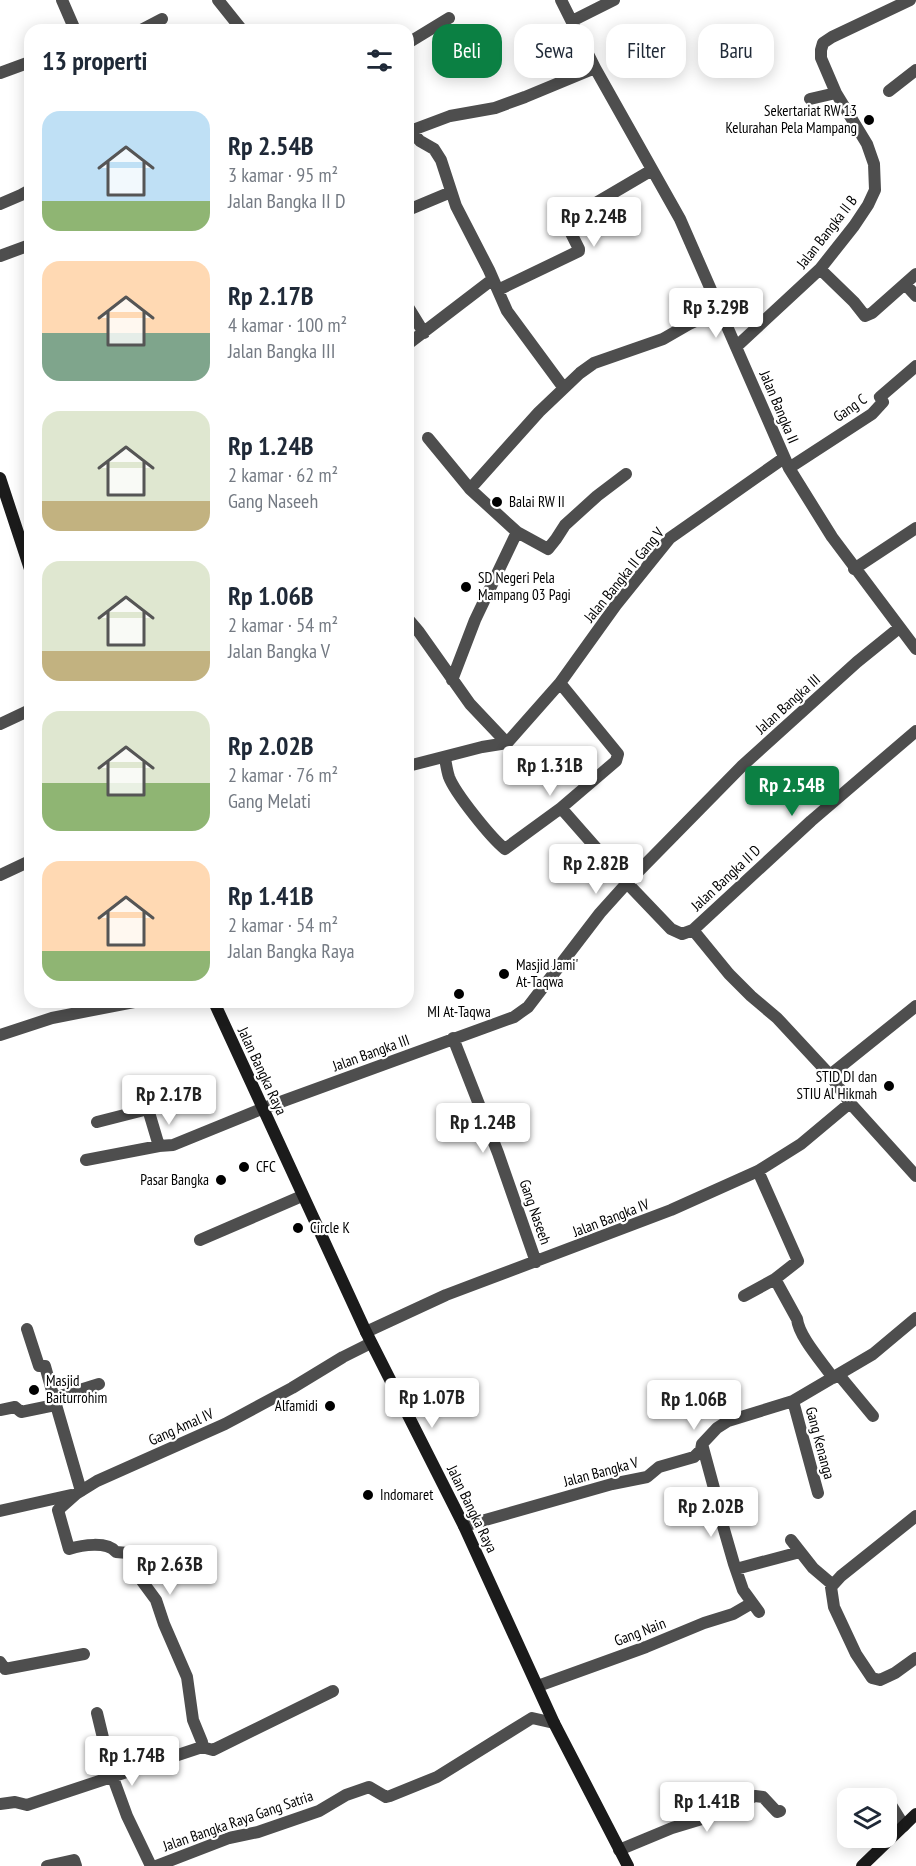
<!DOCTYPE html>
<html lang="id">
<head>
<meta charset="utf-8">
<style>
  body { margin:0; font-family:"PT Sans Narrow",sans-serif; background:#f6f6f7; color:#1f2937; height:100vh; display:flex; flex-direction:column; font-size:22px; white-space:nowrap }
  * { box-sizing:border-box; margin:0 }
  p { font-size:20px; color:#747a83 }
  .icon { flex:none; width:33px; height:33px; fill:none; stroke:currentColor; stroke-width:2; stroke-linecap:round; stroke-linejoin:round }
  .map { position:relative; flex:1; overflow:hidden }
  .drawer { position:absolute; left:24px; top:24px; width:390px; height:984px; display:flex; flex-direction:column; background:#fff; border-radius:18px; box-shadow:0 3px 15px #0003 }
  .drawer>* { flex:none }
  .guide { position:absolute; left:432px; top:24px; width:393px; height:54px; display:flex; gap:12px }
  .tools { position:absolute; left:837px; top:1788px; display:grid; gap:12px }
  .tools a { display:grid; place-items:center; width:60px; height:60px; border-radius:12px; background:#fff; box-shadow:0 3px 15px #0003; font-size:30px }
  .price { position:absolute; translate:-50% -51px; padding:0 14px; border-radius:6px; background:#fff; color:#222; font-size:20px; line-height:39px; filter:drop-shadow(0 2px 3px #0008) }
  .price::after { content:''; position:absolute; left:50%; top:36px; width:18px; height:14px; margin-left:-9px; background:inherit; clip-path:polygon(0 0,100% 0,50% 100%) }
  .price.selected { background:#0b8043; color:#fff }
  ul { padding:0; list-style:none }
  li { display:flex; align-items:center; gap:18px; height:150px; padding:0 18px }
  li span { display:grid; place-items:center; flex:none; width:168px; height:120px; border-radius:18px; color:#555 }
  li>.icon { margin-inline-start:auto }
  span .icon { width:72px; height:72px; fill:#fffc; stroke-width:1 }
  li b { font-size:26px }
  h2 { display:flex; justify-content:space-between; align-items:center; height:72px; padding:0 18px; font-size:26px }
  .tag { padding:0 21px; border-radius:18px; background:#fff; box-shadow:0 3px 15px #0003; font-size:21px; line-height:54px }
  .tag.selected { background:#0b8043; color:#fff }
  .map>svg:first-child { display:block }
</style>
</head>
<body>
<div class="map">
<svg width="916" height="1866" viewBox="0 0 916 1866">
  <rect width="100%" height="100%" fill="#fff"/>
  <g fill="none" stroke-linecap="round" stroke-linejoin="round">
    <path stroke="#4e4e4e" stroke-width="12" d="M62,0L75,30
      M218,0L242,30
      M561,0L595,68L680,219L789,468L832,537L916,649
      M572,21L614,0
      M141,30L162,19
      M408,43L449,18
      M0,73L30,62
      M889,91L916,70
      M810,99L836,93
      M408,128L420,141L434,149L441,160L456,206L489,270L507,311L563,387
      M410,131L450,116L495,108L525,97L595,68
      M0,204L21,195L30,190
      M408,210L451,192
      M0,256L30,245
      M820,269L854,302L865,316L872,313L916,274
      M905,284L916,296
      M498,290L579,251V249L566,223L567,220L652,170
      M408,307L424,333
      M408,344L493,279
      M737,346L820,269L854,226L868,205L875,190L874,164L867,144L836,93L821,58V50L823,43L832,37L910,0
      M428,438L470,489L539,412L580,373L594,363L663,339L689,324L719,310
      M789,468L872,414L883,402L880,397L916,366
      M470,489L517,532L548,549L556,539L565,525L597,496L626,474
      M854,569L916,528
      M408,619L419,632L470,704L507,743
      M452,680L475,620L517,532
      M0,724L30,710
      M445,758C446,764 447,771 449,777C455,793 491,838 505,849L561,808L616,761L618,754L560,683
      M408,766L482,747L507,743L560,683L616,605L670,538L784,458
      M561,808L627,883L671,929L682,934L693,930L811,821L916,731
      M0,875L30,861
      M693,930L729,974L751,996L777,1018L830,1075L850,1103L916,1176
      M0,1035L52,1018L134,1002
      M453,1038L498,1153L536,1262
      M830,1075L916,1006
      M97,1122L148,1109L159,1146L173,1145L264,1108L514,1017L528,1007L600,913L627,883L742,766L857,662L899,628
      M86,1160L159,1146
      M200,1240L302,1196
      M775,1279L797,1319C799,1337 823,1363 833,1378
      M744,1296L775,1279L798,1261L758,1171
      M27,1329L39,1366H45L54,1398L99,1384
      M366,1332L446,1295L671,1210L758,1171L801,1144L850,1103
      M839,1375L873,1416
      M54,1398L81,1491
      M793,1401L818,1493
      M0,1410L15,1407L21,1412L55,1405
      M702,1444L715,1492L721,1519L734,1564L743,1590L759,1612
      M0,1511L71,1495
      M916,1516L841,1576L831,1587L834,1607L856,1654L872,1678L880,1680L895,1673L916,1658
      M464,1526L612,1484L647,1477L659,1467L694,1457L701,1450L702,1444L717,1428L728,1421L793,1401L873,1354L916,1318
      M791,1540L813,1568L833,1585
      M736,1569L800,1552
      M0,1662L5,1669L84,1654
      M538,1686L646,1647L704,1623L733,1614L752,1603
      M97,1713L112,1775L127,1816L151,1866
      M202,1747V1742L193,1720L187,1677L164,1624L156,1600L142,1581L138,1569L128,1553L116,1552C107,1541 82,1545 69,1549L58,1510L76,1494L97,1481L225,1424L292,1388L343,1357L371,1343
      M886,1797L904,1826
      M0,1804L15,1802L27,1805L202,1747L213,1750L333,1691
      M619,1850L672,1828L705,1818L755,1796L763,1797L777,1812L780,1811
      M47,1866L74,1860L76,1866
      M156,1866L229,1838L258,1832L319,1811L346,1795L369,1787L386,1797L390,1796L437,1777L532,1718L554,1723"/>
    <path stroke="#1b1b1b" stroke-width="12" d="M0,478L30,569
      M214,1002L366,1332L464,1526L554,1723L628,1866
      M862,1866L916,1814"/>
  </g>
  <g fill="#000" stroke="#fff" stroke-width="2">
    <circle cx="869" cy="120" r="6"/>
    <circle cx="497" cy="502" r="6"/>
    <circle cx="466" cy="587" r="6"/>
    <circle cx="504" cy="974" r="6"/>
    <circle cx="459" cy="994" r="6"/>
    <circle cx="889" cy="1086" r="6"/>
    <circle cx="244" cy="1167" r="6"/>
    <circle cx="221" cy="1180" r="6"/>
    <circle cx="298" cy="1228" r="6"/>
    <circle cx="34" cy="1390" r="6"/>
    <circle cx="330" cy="1406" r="6"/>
    <circle cx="368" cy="1495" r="6"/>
  </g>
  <g text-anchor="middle" stroke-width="4.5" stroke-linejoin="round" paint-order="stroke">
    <g font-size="15" fill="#000" stroke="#fff" text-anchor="start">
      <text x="857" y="116" text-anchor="end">Sekertariat RW 13<tspan x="857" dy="17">Kelurahan Pela Mampang</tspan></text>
      <text x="509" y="507">Balai RW II</text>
      <text x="478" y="583">SD Negeri Pela<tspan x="478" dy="17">Mampang 03 Pagi</tspan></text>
      <text x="516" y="970">Masjid Jami'<tspan x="516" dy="17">At-Taqwa</tspan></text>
      <text x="459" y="1017" text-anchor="middle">MI At-Taqwa</text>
      <text x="877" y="1082" text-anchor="end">STID DI dan<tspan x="877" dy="17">STIU Al Hikmah</tspan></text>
      <text x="256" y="1172">CFC</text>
      <text x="209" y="1185" text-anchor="end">Pasar Bangka</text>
      <text x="310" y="1233">Circle K</text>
      <text x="46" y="1386">Masjid<tspan x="46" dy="17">Baiturrohim</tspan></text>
      <text x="318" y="1411" text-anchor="end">Alfamidi</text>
      <text x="380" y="1500">Indomaret</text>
    </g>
    <g font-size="15" fill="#000" stroke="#fff">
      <text transform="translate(827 232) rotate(-52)" y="5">Jalan Bangka II B</text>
      <text transform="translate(779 407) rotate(67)" y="5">Jalan Bangka II</text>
      <text transform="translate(850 408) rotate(-35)" y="5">Gang C</text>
      <text transform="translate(624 575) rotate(-51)" y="5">Jalan Bangka II Gang V</text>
      <text transform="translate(788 704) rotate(-42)" y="5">Jalan Bangka III</text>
      <text transform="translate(726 878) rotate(-43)" y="5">Jalan Bangka II D</text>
      <text transform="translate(371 1053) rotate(-20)" y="5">Jalan Bangka III</text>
      <text transform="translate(262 1071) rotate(65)" y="5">Jalan Bangka Raya</text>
      <text transform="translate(535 1212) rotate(71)" y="5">Gang Naseeh</text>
      <text transform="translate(611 1218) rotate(-21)" y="5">Jalan Bangka IV</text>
      <text transform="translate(181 1427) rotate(-24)" y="5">Gang Amal IV</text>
      <text transform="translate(820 1443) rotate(75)" y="5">Gang Kenanga</text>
      <text transform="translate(601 1472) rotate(-15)" y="5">Jalan Bangka V</text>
      <text transform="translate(472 1509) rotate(64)" y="5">Jalan Bangka Raya</text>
      <text transform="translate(640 1632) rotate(-21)" y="5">Gang Nain</text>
      <text transform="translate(238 1821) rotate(-19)" y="5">Jalan Bangka Raya Gang Satria</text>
    </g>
  </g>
</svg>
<div class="tools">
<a><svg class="icon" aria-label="layers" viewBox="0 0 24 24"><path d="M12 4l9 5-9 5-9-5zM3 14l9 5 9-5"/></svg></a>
</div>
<b class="price" style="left:594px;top:248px">Rp 2.24B</b>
<b class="price" style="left:716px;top:339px">Rp 3.29B</b>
<b class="price" style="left:550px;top:797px">Rp 1.31B</b>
<b class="price selected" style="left:792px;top:817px">Rp 2.54B</b>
<b class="price" style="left:596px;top:895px">Rp 2.82B</b>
<b class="price" style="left:169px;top:1126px">Rp 2.17B</b>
<b class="price" style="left:483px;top:1154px">Rp 1.24B</b>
<b class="price" style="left:432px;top:1429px">Rp 1.07B</b>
<b class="price" style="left:694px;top:1431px">Rp 1.06B</b>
<b class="price" style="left:711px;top:1538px">Rp 2.02B</b>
<b class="price" style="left:170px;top:1596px">Rp 2.63B</b>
<b class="price" style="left:132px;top:1787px">Rp 1.74B</b>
<b class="price" style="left:707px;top:1833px">Rp 1.41B</b>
<div class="guide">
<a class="tag selected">Beli</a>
<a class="tag">Sewa</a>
<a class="tag">Filter</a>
<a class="tag">Baru</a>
</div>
<section class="drawer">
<h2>13 properti<svg class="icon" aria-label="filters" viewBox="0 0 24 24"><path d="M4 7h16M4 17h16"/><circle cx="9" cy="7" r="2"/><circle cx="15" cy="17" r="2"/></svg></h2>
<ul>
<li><span style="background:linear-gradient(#bfe0f5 75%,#8fb573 0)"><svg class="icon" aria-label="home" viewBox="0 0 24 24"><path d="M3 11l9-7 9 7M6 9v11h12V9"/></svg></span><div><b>Rp 2.54B</b><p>3 kamar · 95 m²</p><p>Jalan Bangka II D</p></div></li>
<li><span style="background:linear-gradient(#ffd9b3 60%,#7fa58c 0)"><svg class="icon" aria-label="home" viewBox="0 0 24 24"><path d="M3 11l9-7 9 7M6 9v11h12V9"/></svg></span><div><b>Rp 2.17B</b><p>4 kamar · 100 m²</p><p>Jalan Bangka III</p></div></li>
<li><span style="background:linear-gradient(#dfe7d0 75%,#c2b280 0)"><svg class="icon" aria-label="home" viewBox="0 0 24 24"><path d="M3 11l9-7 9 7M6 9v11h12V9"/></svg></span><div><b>Rp 1.24B</b><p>2 kamar · 62 m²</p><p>Gang Naseeh</p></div></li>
<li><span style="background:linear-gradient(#dfe7d0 75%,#c2b280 0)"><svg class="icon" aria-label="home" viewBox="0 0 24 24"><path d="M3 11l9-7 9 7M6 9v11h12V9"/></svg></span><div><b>Rp 1.06B</b><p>2 kamar · 54 m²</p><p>Jalan Bangka V</p></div></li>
<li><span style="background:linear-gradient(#dfe7d0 60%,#8fb573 0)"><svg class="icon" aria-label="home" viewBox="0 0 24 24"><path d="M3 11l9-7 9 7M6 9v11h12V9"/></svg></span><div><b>Rp 2.02B</b><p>2 kamar · 76 m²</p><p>Gang Melati</p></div></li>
<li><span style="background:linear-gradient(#ffd9b3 75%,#8fb573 0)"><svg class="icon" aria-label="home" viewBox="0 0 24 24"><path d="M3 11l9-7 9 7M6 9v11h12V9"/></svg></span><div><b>Rp 1.41B</b><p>2 kamar · 54 m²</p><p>Jalan Bangka Raya</p></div></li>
</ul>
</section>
</div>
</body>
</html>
